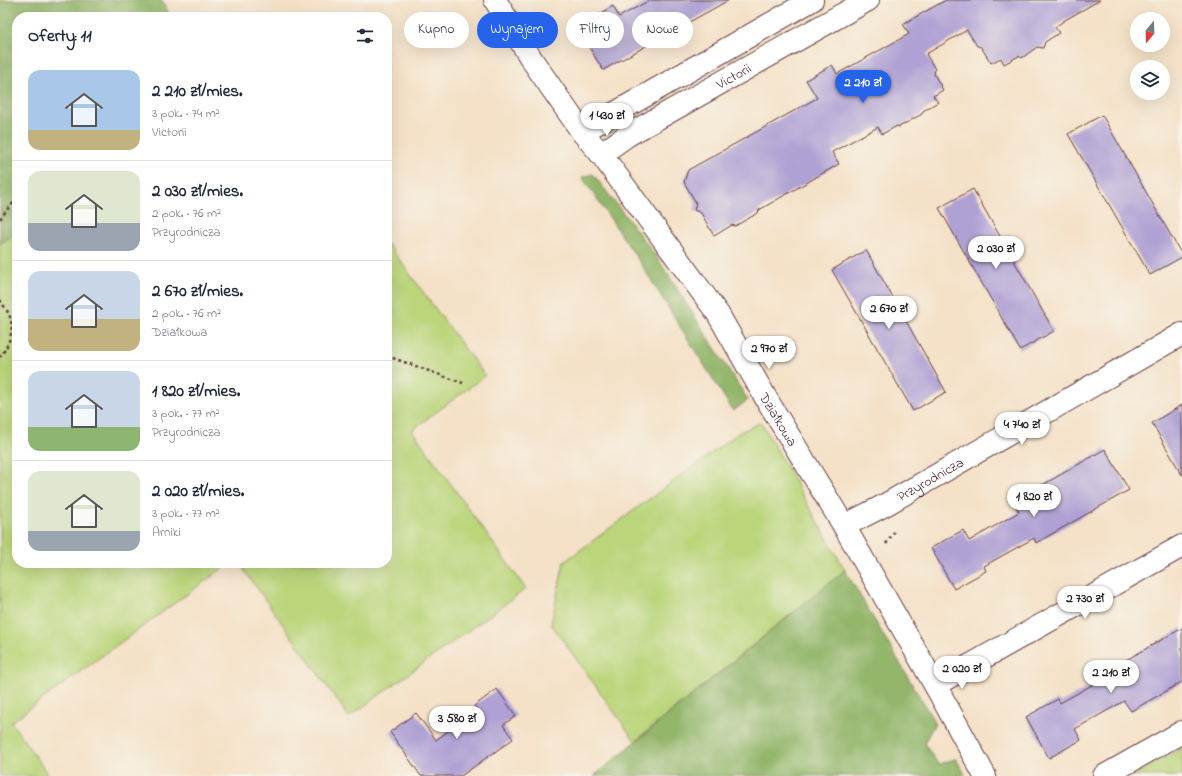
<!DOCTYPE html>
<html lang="pl">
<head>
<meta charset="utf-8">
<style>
  body { margin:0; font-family:"Indie Flower",sans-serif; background:#f6f6f7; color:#1f2937; height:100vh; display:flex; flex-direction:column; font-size:15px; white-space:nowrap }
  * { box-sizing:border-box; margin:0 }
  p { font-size:13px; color:#747a83 }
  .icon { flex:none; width:22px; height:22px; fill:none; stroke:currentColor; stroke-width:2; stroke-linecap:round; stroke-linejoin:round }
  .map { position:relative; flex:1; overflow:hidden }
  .drawer { position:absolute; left:12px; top:12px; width:380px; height:556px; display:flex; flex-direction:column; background:#fff; border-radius:16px; box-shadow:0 4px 16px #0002 }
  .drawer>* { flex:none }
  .guide { position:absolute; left:404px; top:12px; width:380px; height:36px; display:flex; gap:8px }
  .needle { width:26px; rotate:199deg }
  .controls { position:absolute; left:1130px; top:12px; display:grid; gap:8px }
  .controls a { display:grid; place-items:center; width:40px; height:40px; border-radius:50%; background:#fff; box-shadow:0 4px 16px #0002; font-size:20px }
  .price { position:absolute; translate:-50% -34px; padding:0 9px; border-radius:14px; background:#fff; color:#222; font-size:13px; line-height:26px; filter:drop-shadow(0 1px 2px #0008) }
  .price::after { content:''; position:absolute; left:50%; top:24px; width:12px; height:9px; margin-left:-6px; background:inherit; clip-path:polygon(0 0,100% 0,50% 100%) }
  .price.current { background:#2563eb; color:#fff }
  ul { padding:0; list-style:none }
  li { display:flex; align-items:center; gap:12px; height:100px; padding:0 16px }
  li+li { border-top:1px solid #e0e1e3 }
  li span { display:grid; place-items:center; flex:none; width:112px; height:80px; border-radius:12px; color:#555 }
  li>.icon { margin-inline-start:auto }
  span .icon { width:48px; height:48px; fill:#fffc; stroke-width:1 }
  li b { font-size:17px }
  h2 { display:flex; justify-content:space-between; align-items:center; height:48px; padding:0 16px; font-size:17px }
  .chip { padding:0 14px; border-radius:18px; background:#fff; box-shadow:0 4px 16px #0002; font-size:14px; line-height:36px }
  .chip.current { background:#2563eb; color:#fff }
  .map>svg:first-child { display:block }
</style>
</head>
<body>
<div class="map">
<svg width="1182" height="776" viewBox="0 0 1182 776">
  <rect width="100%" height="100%" fill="#f7f3e8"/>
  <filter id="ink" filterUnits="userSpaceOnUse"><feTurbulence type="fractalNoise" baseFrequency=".025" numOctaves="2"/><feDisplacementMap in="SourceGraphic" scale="8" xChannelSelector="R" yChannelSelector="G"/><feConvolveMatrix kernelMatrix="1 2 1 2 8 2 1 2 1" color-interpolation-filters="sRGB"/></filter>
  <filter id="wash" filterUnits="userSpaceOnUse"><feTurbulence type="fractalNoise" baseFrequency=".012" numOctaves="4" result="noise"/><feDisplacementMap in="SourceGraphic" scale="16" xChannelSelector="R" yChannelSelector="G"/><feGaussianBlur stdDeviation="0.9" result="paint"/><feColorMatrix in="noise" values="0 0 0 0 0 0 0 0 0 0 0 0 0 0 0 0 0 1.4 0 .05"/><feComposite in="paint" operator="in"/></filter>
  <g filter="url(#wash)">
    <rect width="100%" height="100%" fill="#f4e1c7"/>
    <path fill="#bad57a" stroke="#827a52" d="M17,232V563H230L11,722L49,776H0V244Z
      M387,243L485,376L412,430L526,589L349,717L239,563H387Z
      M761,422L845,570L635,741L551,624L564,562L740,432Z
      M1182,748V776H1132Z"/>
    <path fill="#93b66a" stroke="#6e6a4a" d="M0,0H161L172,17H17V232L0,244Z
      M593,174L654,253L748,400L733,411L641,264L582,177Z
      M845,570L935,723L924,743L938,764L956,759L965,774L963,776H594Z"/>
    <g id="blocks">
      <path fill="#afa1d4" d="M650,0H729L603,70L577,27L613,6L619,17Z
        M946,0H1100L1065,20L1055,27L1059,33L1045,42L1043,48L1037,47L1022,58L1019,56L1004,64L1001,58L991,63L981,47L977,46L967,30L926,54L935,69L934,74L943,90L933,96L938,102L923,111L922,114L899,127L897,126L882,134L878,127L832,152L839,164L759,210L758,213L735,226L732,225L714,236L701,213L694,210L696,203L684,182L688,170L817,98L806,80L832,65L837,74L909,34L903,24Z
        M1102,115L1182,255V257L1150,275L1068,134Z
        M973,189L1054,331L1020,350L939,208Z
        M866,250L946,392L913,411L832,270Z
        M1182,405V475L1152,423Z
        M1105,449L1129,490L1036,543L1034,538L984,566L986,571L954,589L931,548L963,530L969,541L1019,512L1013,502Z
        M1182,628V682L1131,711L1124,701L1075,729L1081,740L1049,758L1026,717L1058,699L1060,703L1110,675L1107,671Z
        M497,689L516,716L503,725L513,739L461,776H421L390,732L416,713L436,740L477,710L474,706Z"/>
    </g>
  </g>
  <g filter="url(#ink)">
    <use href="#blocks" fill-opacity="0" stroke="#643c42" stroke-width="1"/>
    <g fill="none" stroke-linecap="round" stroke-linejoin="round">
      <g stroke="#643c42" stroke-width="24">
        <g id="minor">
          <path id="s1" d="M495,0L532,60L582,132L601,154L718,314L767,400L844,526L935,685L985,776"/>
          <path d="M582,132L812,0"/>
          <path id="s2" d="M601,154L628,135L868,0"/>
          <path id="s3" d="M844,526L885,505L1182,334"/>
          <path d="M935,685L1182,546"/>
          <path d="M1104,776L1182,732"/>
        </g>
      </g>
      <path stroke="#643c42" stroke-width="2.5" stroke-dasharray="3 3" stroke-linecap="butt" d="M0,219L9,207L17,200
        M0,300C3,305 8,311 10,317C15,330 8,347 0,357
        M387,356L463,383
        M886,544L894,532"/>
      <use href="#minor" stroke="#fff" stroke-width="22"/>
    </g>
  </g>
  <g text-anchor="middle" stroke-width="4" stroke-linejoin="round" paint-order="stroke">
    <g font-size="14" fill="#4a1f2b" stroke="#f7f3e8">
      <text dy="5" stroke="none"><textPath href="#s2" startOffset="154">Victorii</textPath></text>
      <text dy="5" stroke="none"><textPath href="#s1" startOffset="507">Działkowa</textPath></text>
      <text dy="5" stroke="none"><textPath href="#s3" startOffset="98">Przyrodnicza</textPath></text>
    </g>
  </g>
</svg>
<div class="controls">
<a><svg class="needle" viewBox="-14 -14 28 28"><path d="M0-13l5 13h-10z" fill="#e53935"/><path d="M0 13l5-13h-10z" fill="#747a83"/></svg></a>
<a><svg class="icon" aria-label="layers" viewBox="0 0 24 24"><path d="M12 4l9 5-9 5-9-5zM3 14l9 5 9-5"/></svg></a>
</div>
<b class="price current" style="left:863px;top:104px">2 210 zł</b>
<b class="price" style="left:607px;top:137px">1 430 zł</b>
<b class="price" style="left:996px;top:270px">2 030 zł</b>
<b class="price" style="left:889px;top:330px">2 670 zł</b>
<b class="price" style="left:769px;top:370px">2 970 zł</b>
<b class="price" style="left:1022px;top:446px">4 740 zł</b>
<b class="price" style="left:1034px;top:518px">1 820 zł</b>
<b class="price" style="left:1085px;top:620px">2 730 zł</b>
<b class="price" style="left:962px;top:690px">2 020 zł</b>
<b class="price" style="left:1111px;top:694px">2 210 zł</b>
<b class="price" style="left:457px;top:740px">3 580 zł</b>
<div class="guide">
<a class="chip">Kupno</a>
<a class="chip current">Wynajem</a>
<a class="chip">Filtry</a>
<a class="chip">Nowe</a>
</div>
<section class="drawer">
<h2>Oferty: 11<svg class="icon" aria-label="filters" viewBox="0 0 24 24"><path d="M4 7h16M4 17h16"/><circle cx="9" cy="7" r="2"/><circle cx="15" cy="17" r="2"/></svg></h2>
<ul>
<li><span style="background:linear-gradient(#a9c7e8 75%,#c2b280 0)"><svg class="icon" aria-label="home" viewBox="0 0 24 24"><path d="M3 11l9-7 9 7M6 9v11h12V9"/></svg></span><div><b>2 210 zł/mies.</b><p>3 pok. · 74 m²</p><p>Victorii</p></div></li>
<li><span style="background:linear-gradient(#dfe7d0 65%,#9aa5b1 0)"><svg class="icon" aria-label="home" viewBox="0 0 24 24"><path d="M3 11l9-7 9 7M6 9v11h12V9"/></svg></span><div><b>2 030 zł/mies.</b><p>2 pok. · 76 m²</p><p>Przyrodnicza</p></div></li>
<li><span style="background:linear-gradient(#c9d6e8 60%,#c2b280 0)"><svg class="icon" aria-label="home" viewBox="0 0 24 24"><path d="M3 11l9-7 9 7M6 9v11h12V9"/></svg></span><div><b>2 670 zł/mies.</b><p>2 pok. · 76 m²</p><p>Działkowa</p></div></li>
<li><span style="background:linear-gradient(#c9d6e8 70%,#8fb573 0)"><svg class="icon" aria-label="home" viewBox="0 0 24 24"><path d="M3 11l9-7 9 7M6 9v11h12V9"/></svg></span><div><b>1 820 zł/mies.</b><p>3 pok. · 77 m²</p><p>Przyrodnicza</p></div></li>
<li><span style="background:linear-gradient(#dfe7d0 75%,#9aa5b1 0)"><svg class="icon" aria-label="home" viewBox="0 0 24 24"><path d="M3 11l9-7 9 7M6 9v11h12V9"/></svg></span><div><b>2 020 zł/mies.</b><p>3 pok. · 77 m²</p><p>Arniki</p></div></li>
</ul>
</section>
</div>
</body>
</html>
